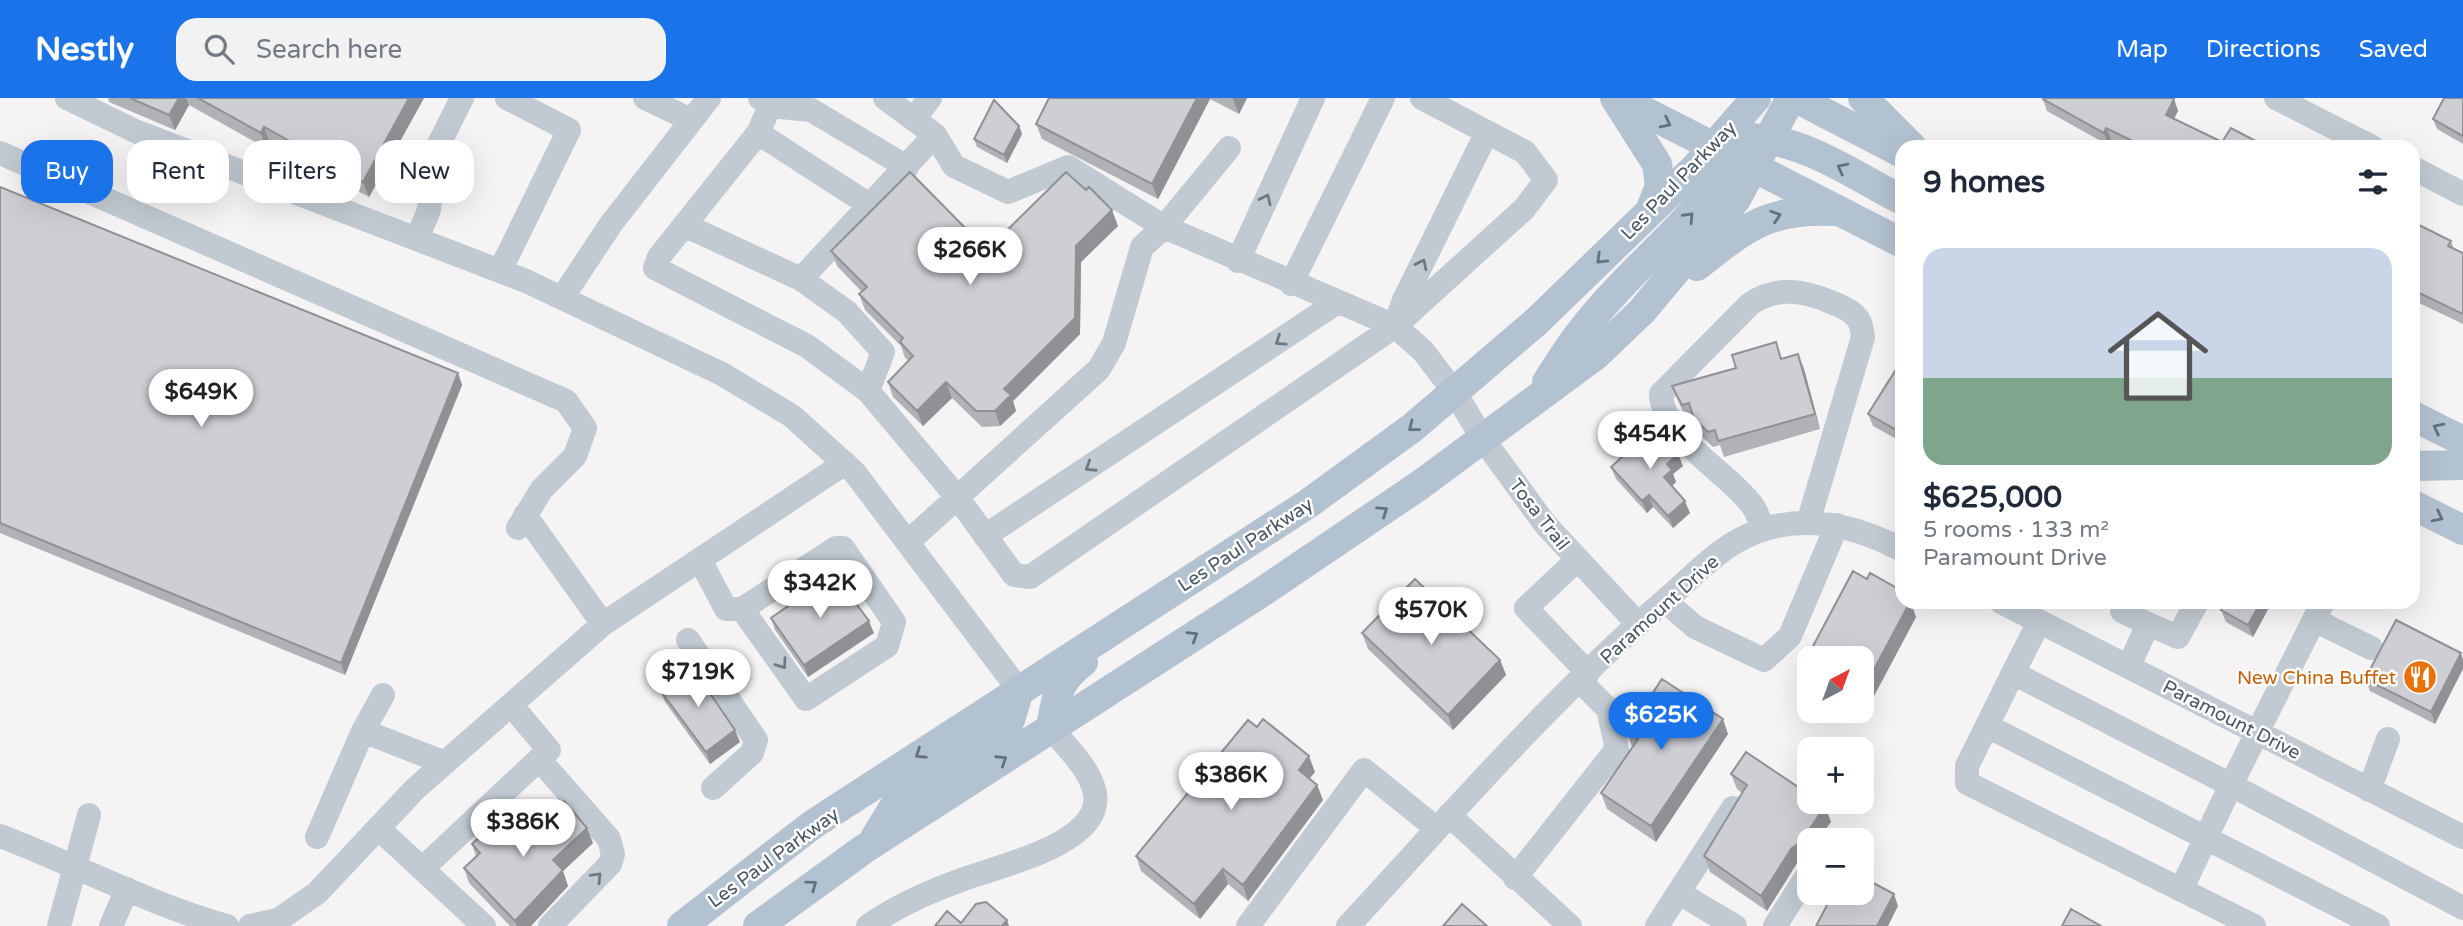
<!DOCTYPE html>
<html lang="en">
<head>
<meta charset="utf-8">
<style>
  body { margin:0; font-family:"Varela Round",sans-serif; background:#f2f2f3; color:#1f2937; height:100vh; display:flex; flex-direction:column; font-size:26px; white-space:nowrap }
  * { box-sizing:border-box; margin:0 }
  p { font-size:23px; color:#747a83 }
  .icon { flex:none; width:38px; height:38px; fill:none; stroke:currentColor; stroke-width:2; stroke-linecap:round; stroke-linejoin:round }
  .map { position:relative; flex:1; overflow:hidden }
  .details { position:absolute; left:1895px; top:42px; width:525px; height:469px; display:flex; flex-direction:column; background:#fff; border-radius:21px; box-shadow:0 7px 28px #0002 }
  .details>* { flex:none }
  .top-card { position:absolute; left:21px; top:42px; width:665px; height:63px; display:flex; gap:14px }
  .needle { width:46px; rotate:41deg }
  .tools { position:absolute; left:1797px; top:548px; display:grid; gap:14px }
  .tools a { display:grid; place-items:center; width:77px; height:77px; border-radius:14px; background:#fff; box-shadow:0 7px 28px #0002; font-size:35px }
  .price { position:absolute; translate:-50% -60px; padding:0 16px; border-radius:24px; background:#fff; color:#222; font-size:23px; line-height:46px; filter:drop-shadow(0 2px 4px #0008) }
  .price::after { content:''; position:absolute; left:50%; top:42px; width:21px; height:16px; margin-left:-10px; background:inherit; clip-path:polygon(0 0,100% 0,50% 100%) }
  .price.selected { background:#1a73e8; color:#fff }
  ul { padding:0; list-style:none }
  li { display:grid; align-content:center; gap:14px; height:371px; padding:0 28px }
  li span { display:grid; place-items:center; height:217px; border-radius:21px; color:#555 }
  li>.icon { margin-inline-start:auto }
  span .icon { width:126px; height:126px; fill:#fffc; stroke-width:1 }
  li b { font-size:30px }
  h2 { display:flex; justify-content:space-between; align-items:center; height:84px; padding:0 28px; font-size:30px }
  .pill { padding:0 24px; border-radius:21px; background:#fff; box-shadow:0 7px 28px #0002; font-size:24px; line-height:63px }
  .pill.selected { background:#1a73e8; color:#fff }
  header { display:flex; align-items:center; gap:42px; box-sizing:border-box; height:98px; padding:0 35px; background:#1a73e8; color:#fff }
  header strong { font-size:33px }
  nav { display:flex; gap:38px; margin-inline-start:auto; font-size:24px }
  .search { width:490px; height:63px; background:#f2f2f3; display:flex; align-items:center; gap:18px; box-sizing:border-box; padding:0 24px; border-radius:21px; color:#747a83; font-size:26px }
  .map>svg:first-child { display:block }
</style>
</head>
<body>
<header>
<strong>Nestly</strong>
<div class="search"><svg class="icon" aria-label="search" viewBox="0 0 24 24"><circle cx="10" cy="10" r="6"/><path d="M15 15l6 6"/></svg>Search here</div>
<nav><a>Map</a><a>Directions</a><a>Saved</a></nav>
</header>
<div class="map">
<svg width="2463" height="828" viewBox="0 0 2463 828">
  <rect width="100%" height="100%" fill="#f5f3f3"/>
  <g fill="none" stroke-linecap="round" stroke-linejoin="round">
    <path stroke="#c1cad2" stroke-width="24" d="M67,0L135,33L526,183L722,276L792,318L855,375L1019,592
      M645,0L691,22
      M760,0L770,8L758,35L659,159L655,170L807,248L868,293L957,399L1014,477L1030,479L1395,228L1524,111L1546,82L1525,54L1422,0
      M885,0L935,37L954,68L1008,94L1068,69L1164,129L1229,50
      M2276,0L2372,49
      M770,8L811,12L907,69
      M914,21L930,0
      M758,35L871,108
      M0,55L566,303L585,330L575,358L542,391L518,430
      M2413,70L2463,96
      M684,127L801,181
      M417,141L429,112L434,56L462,0
      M1238,163L1313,0
      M500,173L569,32L507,0
      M1291,186L1383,0
      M562,200L611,126L709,0
      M1396,224L1404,202L1486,36
      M868,293L883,254L847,214L801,181L935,37
      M525,417L603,526L845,365
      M1763,432C1760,424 1757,413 1752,407C1728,374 1663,341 1661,296L1750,206C1777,188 1804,192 1833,205C1841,208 1855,214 1859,223C1862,228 1862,234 1863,239L1808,425
      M985,438L1336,205
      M908,444L1099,271L1114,245L1142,149L1164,129L1395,228L1423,253L1455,295L1483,341L1545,426L1638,526
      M700,462L726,511H742L836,450H843L894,524L887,548L806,601L742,511
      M1577,462L1526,510L1588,575
      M1665,503L1695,529L1764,562L1790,538L1837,427
      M2001,504L2463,739
      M2127,504L2122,513L2148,526L2129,568
      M2314,522L2371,550
      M2148,526L2178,539L2197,504
      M688,542L756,642L752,655L713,690
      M2013,575L2039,524
      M1987,628L2378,828
      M363,633L445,665
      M539,661L609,741L613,756L610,766L550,828
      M2369,692L2388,641
      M1449,717L1570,828
      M378,730L484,828
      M0,738C76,767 149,806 227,828
      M317,739L363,633L383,597
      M423,770L549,652L511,607
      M1515,780L1617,651L1608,611L1580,583
      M2181,792L2231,687L2463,810
      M1679,795L1735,828
      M59,828L89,717
      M111,828L127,791
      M250,828L278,822L317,795L415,691L603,526
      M868,828C895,809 933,792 964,781C996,769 1103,746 1095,696C1091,671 1066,649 1051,630
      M1248,828L1364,672L1437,731
      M1348,828C1450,718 1548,604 1662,505C1690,482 1715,452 1749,437C1799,414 1856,427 1902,452
      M1657,828L1733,710
      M1775,828L1810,773
      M2254,828L1967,685V668L2013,575L2231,687L2323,504"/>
    <path stroke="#b3c2d1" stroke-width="30" d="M1615,0L1657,66L1660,88L1650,113
      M1618,0L1902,145
      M1796,0L1902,55
      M1863,0L1912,49
      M1751,40C1806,42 1855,78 1902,102
      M1697,168C1746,129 1769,110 1834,113
      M1547,284C1558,267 1568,250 1580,235C1633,166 1704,117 1750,40
      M2413,318L2463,343
      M2413,368L2463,367
      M2413,407L2463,432
      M1051,630C1057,597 1056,585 1083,564
      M875,740L897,704L998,636L1010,622L1019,592
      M682,828L812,727L1309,405L1412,330L1536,224L1695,70L1756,0
      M758,828L864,751L1259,496L1420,387L1596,257L1642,213L1736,101L1791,0"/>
  </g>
  <path fill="#b0b2b7" d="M108,0H424L369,99L270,45L266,50L189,7L175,32L109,4Z
    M1049,0H1247L1239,16L1210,1L1158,101L1042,41L1036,26Z
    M2463,0V46L2437,31L2433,21Z
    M2043,1H2174L2178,13L2174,21L2222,44L2267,49H2125L2111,42L2108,47L2047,13Z
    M1019,28L1022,36L1007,65L977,49L974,41Z
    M0,89L458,275L462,287L345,577L0,435Z
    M2413,124L2451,143L2454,151L2463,155V226L2413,202Z
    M1118,128L1081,164L1080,236L1013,303L1016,313L1000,328L982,329L952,300L923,328L893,299L888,284L909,263L905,260L901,248L865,212L859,196L862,194L837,168L831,153L987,152Z
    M1782,260L1804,271L1820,331L1724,359L1720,347L1713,349L1699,336L1694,321L1688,323L1678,303L1672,288Z
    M1902,262V344L1873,328L1868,316Z
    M1683,368L1673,376L1676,384L1672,388L1690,415L1673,430L1653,409L1647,415L1616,381L1611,369Z
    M1853,473L1867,481L1870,475L1900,492L1902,498V504H1911L1916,519L1867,611L1862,608V560H1810V580L1804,565Z
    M2272,504L2253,539L2226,524L2221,512Z
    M771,520L874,535L808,579L775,532Z
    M1362,535L1500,562L1506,577L1453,632L1368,551Z
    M2461,555L2435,626L2370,593L2365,581Z
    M660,592L740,644L710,666L665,604Z
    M1627,634L1728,636L1656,744L1607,711L1601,695L1632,649Z
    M1315,674L1309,681L1317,687L1323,702L1248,803L1228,786L1200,821L1141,773L1136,758Z
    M1731,676L1831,724L1810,742V755L1806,759L1797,765L1767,813L1710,774L1704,758L1742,695L1737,691Z
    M529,737L593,745L563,773L568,788L531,828H510L469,785L464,770L476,758L472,746Z"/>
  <path fill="#909195" d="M179,0H186L189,7L175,32L169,17Z
    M409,0H424L369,99L363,84Z
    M1197,0H1209L1210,1L1158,101L1152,86Z
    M1233,0H1247L1239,16L1233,1Z
    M2174,1L2178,13L2170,28L2166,17Z
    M1019,28L1022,36L1007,65L1004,57Z
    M264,29L270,45L266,50L261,35Z
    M2106,30L2111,42L2108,47L2104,35Z
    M1112,112L1118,128L1081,164L1080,236L1013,303L1016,313L1000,328L995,313L1004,291L1076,148Z
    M1798,256L1804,271L1820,331L1815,316Z
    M458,275L462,287L345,577L341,565Z
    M946,284L952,300L923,328L917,313Z
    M1678,356L1683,368L1673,376L1676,384L1668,391L1664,379L1667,366Z
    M1649,397L1653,409L1647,415L1642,403Z
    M1685,403L1690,415L1673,430L1668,418Z
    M1910,504L1916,519L1867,611L1862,597V594Z
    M2261,504H2272L2253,539L2248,527Z
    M869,523L874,535L808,579L804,567Z
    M2461,555L2463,562V571L2435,626L2431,614Z
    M1500,562L1506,577L1453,632L1448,617Z
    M1723,621L1728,636L1656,744L1651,728Z
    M735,632L740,644L710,666L706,654Z
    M1309,658L1315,674L1304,687L1299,672Z
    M1317,687L1323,702L1248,803L1243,787Z
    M1825,708L1831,724L1818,742H1810V755L1806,759L1797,765L1767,813L1761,798L1792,750Z
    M587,730L593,745L563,773L568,788L531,828H517L515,823L553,762Z
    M1223,771L1228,786L1200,821L1194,806Z
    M1894,796L1898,808L1888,828H1877Z
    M1007,822L1009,828H1002Z"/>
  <path fill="#cdcfd5" stroke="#909195" stroke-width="2" d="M130,0H179L169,17Z
    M198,0H409L363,84L264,29L261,35Z
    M1049,0H1197L1152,86L1036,26Z
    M2044,0H2172L2174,1L2166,17L2222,44L2231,30L2267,49H2145L2106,30L2104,35L2043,1Z
    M2444,0H2463V38L2433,21Z
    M994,2L1019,28L1004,57L974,41Z
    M910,74L987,152L1066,74L1086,92L1089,89L1112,112L1076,148L1075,220L1004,291L1011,297L995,313H976L946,284L917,313L888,284L913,258L900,244L903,240L859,196L867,189L831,153Z
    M0,89L458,275L341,565L0,425Z
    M2413,124L2451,143L2448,148L2463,155V216L2413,192Z
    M1776,244L1781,261L1798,256L1815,316L1718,343L1715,332L1708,334L1694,321L1689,305L1682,307L1672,288L1736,270L1732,257Z
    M1902,262V335L1868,316Z
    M1654,330L1678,356L1667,366L1672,372L1664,379L1685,403L1668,418L1649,397L1642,403L1611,369Z
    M1853,473L1867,481L1870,475L1900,492L1898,496L1902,499V504H1910L1862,594V560H1810V568L1804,565Z
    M834,476L869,523L804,567L771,520Z
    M1415,481L1500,562L1448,617L1362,535Z
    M2226,504H2261L2248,527L2221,512Z
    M2396,522L2461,555L2431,614L2365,581Z
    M692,569L735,632L706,654L660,592Z
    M1662,581L1723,621L1651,728L1601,695L1638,641L1627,634Z
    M1263,621L1309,658L1299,672L1317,687L1243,787L1223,771L1194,806L1136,758L1248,622L1257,629Z
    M1746,654L1810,697V704H1818L1825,708L1801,744L1792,750L1761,798L1704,758L1747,687L1731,676Z
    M564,703L587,730L553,762L563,772L515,823L464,770L480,755L472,746L491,728L499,737L515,722L529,737Z
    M1862,779L1894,796L1877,828H1816L1834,794H1862Z
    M986,804L1007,822L1002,828H935L947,813L961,825L976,806Z
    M1462,806L1487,828H1443Z
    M2071,811L2101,828H2062Z"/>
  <defs><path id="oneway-chevron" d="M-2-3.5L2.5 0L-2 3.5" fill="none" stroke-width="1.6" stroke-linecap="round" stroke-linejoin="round" transform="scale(1.75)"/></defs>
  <g stroke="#64717d">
    <use href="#oneway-chevron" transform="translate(1666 25) rotate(27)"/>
    <use href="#oneway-chevron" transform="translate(1842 70) rotate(-153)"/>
    <use href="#oneway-chevron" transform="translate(1776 118) rotate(-18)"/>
    <use href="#oneway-chevron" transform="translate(1689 119) rotate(-47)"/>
    <use href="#oneway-chevron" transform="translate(1601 161) rotate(136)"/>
    <use href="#oneway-chevron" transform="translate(1413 329) rotate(142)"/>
    <use href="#oneway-chevron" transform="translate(2438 330) rotate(-153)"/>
    <use href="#oneway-chevron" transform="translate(1383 413) rotate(-34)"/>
    <use href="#oneway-chevron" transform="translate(2438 419) rotate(27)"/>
    <use href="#oneway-chevron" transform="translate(1193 538) rotate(-32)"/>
    <use href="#oneway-chevron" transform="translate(920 656) rotate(146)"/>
    <use href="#oneway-chevron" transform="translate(1002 662) rotate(-33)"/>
    <use href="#oneway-chevron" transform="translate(812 787) rotate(-36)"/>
  </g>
  <g stroke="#6e7983">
    <use href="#oneway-chevron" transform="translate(1266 101) rotate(-65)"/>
    <use href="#oneway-chevron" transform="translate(1422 166) rotate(-64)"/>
    <use href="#oneway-chevron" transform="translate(1280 243) rotate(146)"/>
    <use href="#oneway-chevron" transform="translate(1090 369) rotate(147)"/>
    <use href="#oneway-chevron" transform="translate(782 566) rotate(55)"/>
    <use href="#oneway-chevron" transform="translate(597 779) rotate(-46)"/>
  </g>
  <defs>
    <g id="restaurant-disc" transform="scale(1.75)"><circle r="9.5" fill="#e8710a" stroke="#fff"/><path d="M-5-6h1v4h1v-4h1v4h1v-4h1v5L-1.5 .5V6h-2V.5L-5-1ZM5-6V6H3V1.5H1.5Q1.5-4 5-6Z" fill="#fff"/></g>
  </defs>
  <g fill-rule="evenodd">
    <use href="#restaurant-disc" x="2420" y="579"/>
  </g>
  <g text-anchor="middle" stroke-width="5" stroke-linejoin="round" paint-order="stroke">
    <g font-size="19" fill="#4a5661" stroke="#fff">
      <text transform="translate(1678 82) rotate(-46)" y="7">Les Paul Parkway</text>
      <text transform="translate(1540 416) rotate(52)" y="7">Tosa Trail</text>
      <text transform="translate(1245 446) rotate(-33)" y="7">Les Paul Parkway</text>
      <text transform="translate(1659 511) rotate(-42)" y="7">Paramount Drive</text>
      <text transform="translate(2232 621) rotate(27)" y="7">Paramount Drive</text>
      <text transform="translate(773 759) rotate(-36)" y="7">Les Paul Parkway</text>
    </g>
    <g font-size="19" fill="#c56008" stroke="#fff" text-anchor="end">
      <text x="2396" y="586">New China Buffet</text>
    </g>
  </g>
</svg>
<div class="tools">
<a><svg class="needle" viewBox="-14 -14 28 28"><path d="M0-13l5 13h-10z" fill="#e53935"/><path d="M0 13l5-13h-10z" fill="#747a83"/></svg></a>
<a>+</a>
<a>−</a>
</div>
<b class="price" style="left:970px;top:189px">$266K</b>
<b class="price" style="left:201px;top:331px">$649K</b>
<b class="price" style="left:1650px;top:373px">$454K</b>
<b class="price" style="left:820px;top:522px">$342K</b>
<b class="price" style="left:1431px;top:549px">$570K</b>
<b class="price" style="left:698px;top:611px">$719K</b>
<b class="price selected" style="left:1661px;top:654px">$625K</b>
<b class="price" style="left:1231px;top:714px">$386K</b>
<b class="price" style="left:523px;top:761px">$386K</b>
<div class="top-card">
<a class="pill selected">Buy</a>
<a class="pill">Rent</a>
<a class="pill">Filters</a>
<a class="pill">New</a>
</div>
<section class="details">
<h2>9 homes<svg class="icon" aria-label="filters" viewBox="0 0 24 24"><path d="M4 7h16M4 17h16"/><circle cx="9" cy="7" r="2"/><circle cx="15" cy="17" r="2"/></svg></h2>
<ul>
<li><span style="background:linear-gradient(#c9d6e8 60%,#7fa58c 0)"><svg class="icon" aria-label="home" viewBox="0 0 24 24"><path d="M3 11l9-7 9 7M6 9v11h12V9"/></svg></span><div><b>$625,000</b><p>5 rooms · 133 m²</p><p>Paramount Drive</p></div></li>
</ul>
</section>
</div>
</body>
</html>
